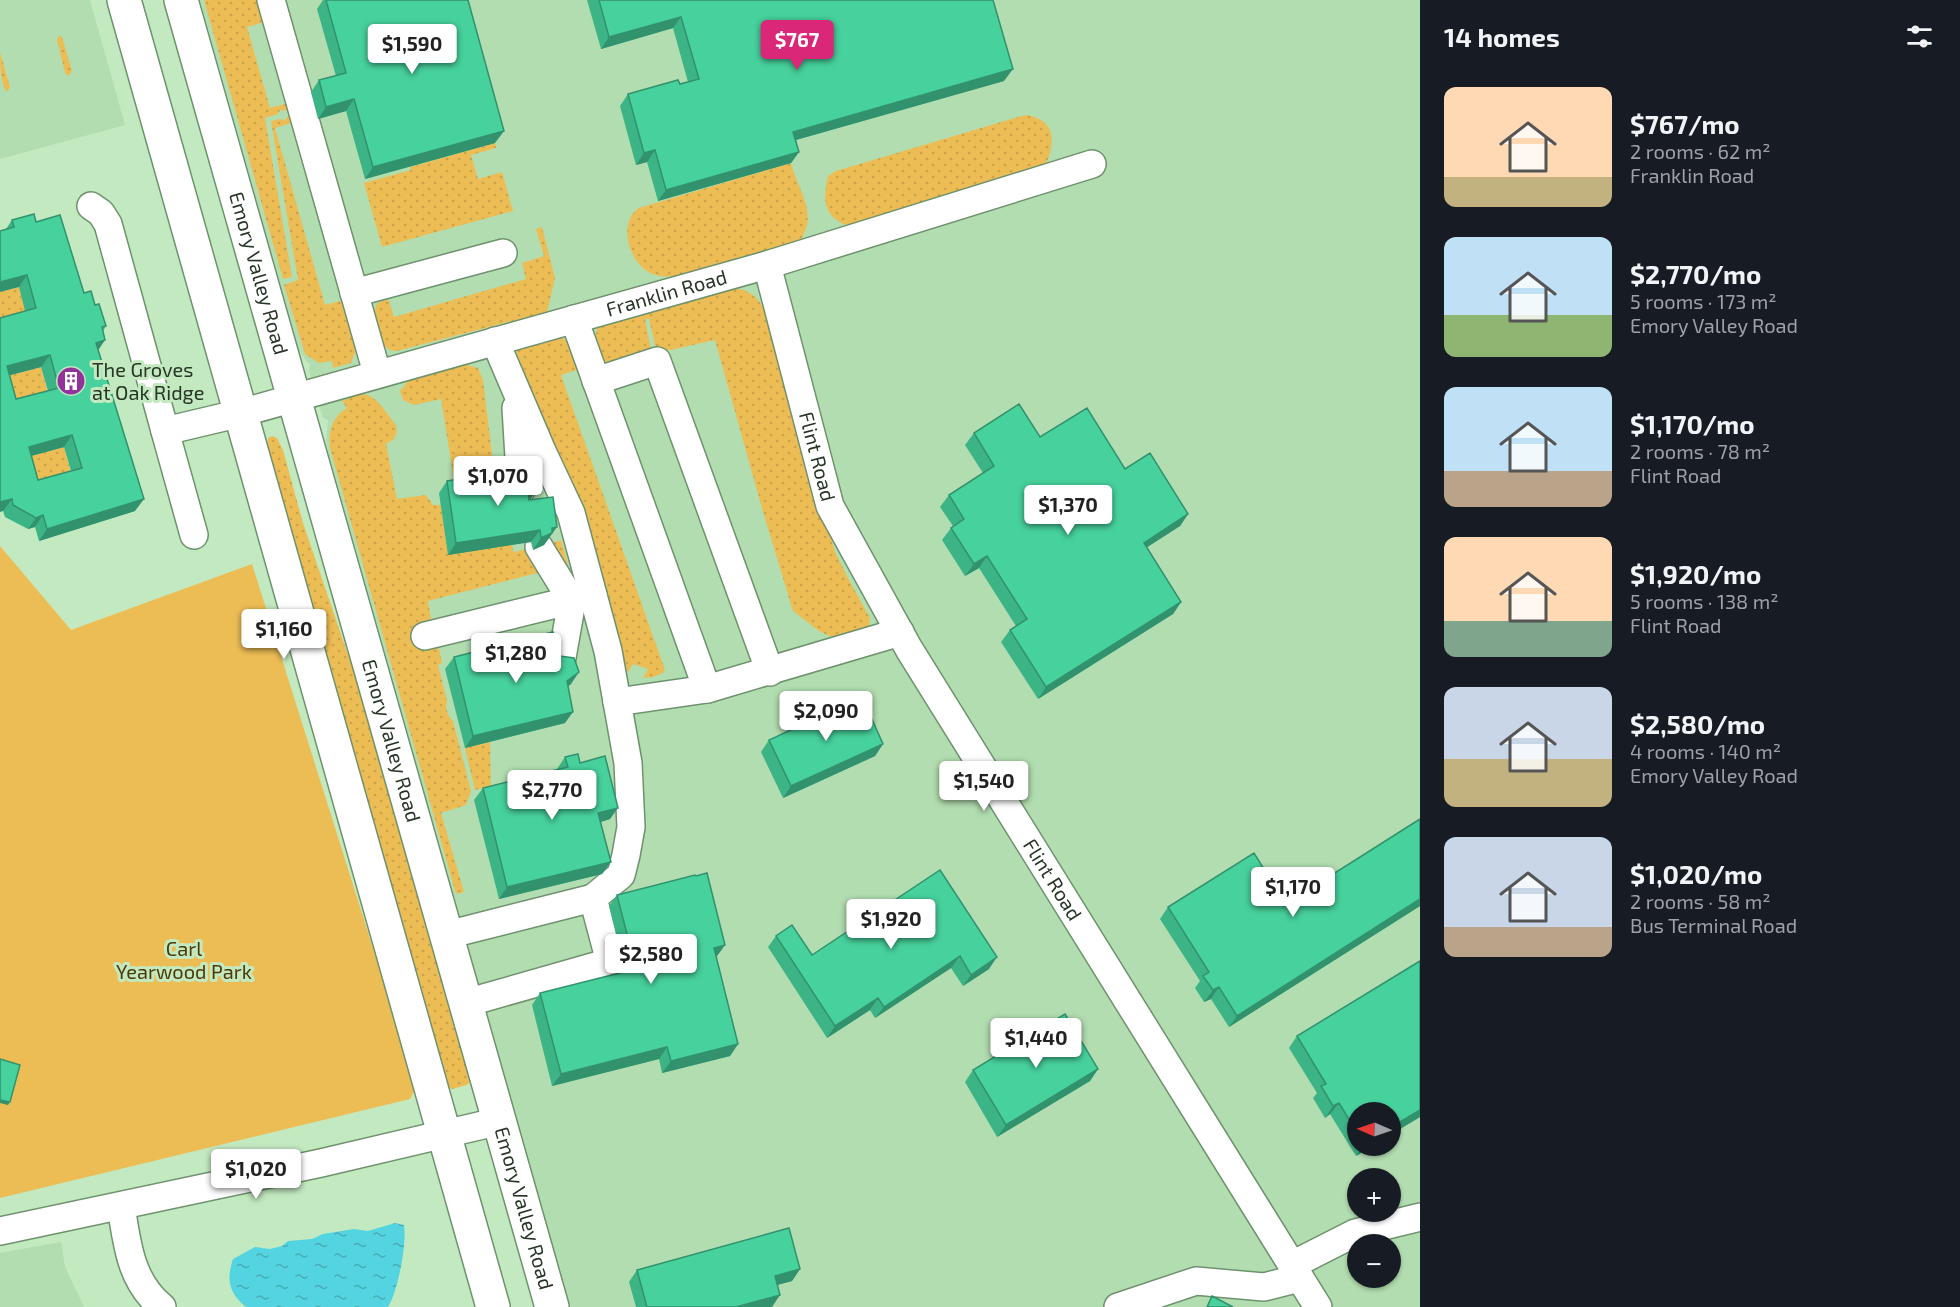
<!DOCTYPE html>
<html lang="en">
<head>
<meta charset="utf-8">
<style>
  body { margin:0; font-family:"Exo 2",sans-serif; background:#20242c; color:#f1f3f6; height:100vh; display:flex; flex-direction:column; font-size:22px; white-space:nowrap }
  * { box-sizing:border-box; margin:0 }
  p { font-size:20px; color:#9ea1a6 }
  .icon { flex:none; width:33px; height:33px; fill:none; stroke:currentColor; stroke-width:2; stroke-linecap:round; stroke-linejoin:round }
  .map { position:relative; flex:1; overflow:hidden }
  .details { display:flex; flex-direction:column; background:#171b24; width:540px }
  .details>* { flex:none }
  .needle { width:39px; rotate:272deg }
  .fabs { position:absolute; left:1347px; top:1102px; display:grid; gap:12px }
  .fabs a { display:grid; place-items:center; width:54px; height:54px; border-radius:50%; background:#171b24; box-shadow:0 2px 4px #0004; font-size:30px }
  .price { position:absolute; translate:-50% -51px; padding:0 14px; border-radius:6px; background:#fff; color:#222; font-size:20px; line-height:39px; filter:drop-shadow(0 2px 3px #0008) }
  .price::after { content:''; position:absolute; left:50%; top:36px; width:18px; height:14px; margin-left:-9px; background:inherit; clip-path:polygon(0 0,100% 0,50% 100%) }
  .price.active { background:#db2777; color:#fff }
  ul { padding:0; list-style:none }
  li { display:flex; align-items:center; gap:18px; height:150px; padding:0 24px }
  li span { display:grid; place-items:center; flex:none; width:168px; height:120px; border-radius:12px; color:#555 }
  li>.icon { margin-inline-start:auto }
  span .icon { width:72px; height:72px; fill:#fffc; stroke-width:1 }
  li b { font-size:26px }
  h2 { display:flex; justify-content:space-between; align-items:center; height:72px; padding:0 24px; font-size:26px }
  main { display:flex; flex:1; min-height:0 }
  .map>svg:first-child { display:block }
</style>
</head>
<body>
<main>
<div class="map">
<svg width="1420" height="1307" viewBox="0 0 1420 1307">
  <defs>
    <pattern id="grass-dots" width="8" height="8" patternUnits="userSpaceOnUse" patternTransform="scale(1.5)"><rect width="8" height="8" fill="#edbd55"/><path d="M2 2h.1M6 6h.1" fill="none" stroke="#cba34a" stroke-width="1.8" stroke-linecap="round"/></pattern>
    <pattern id="water-ripples" width="26" height="14" patternUnits="userSpaceOnUse" patternTransform="scale(1.5)"><rect width="26" height="14" fill="#53d4e0"/><path d="M2 4q2-2 4 0t4 0M15 11q2-2 4 0t4 0" fill="none" stroke="#45adb5"/></pattern>
  </defs>
  <rect width="100%" height="100%" fill="#c3e9c1"/>
  <path fill="#b2ddb0" fill-rule="evenodd" d="M0,0H90L125,125L0,159Z
    M200,0H1420V1307H570L328,451L326,440L328,420L323,418L309,371L310,364L306,361L299,350ZM1358,1113H1390V1146H1358ZM1358,1179H1390V1212H1358ZM1358,1245H1390V1278H1358Z
    M61,1242L65,1267L84,1307H0V1253Z"/>
  <path fill="url(#grass-dots)" d="M204,0H259L264,20L261,23L247,27L270,108L285,104L290,111L280,110L278,114L265,118L292,277L283,279Z
    M59,35L62,37L72,71L68,76L65,73L57,40Z
    M0,52L10,87L7,92C0,83 0,64 0,52Z
    M1025,115C1058,119 1056,145 1043,170L849,226C824,218 822,200 828,176L836,171Z
    M288,116H292L291,123L275,128L325,305L340,301L343,304L355,346V353L351,363L333,368L332,361L319,363L305,354L284,285L298,280L271,121L279,119L285,120Z
    M495,143L496,148L471,155L478,179L502,172L513,211L382,247L364,183L411,170L410,167Z
    M791,163C798,192 819,212 800,241L675,276C665,277 656,277 647,271C628,259 618,222 639,208Z
    M542,227L555,278L547,312L397,351C392,351 388,350 384,345C379,339 371,311 377,304C379,302 383,300 385,299L389,301L394,317L526,279L522,263L544,256L536,229Z
    M19,287L28,320L0,328V292Z
    M734,288C750,290 758,297 765,311L835,552L850,582L870,618L869,627L865,632L834,638L819,631L793,611L763,512L715,340L657,353L649,319H645L652,355L607,365L604,362L595,336L598,327Z
    M558,336C572,341 574,357 579,369L561,375L665,670L663,673L653,677L643,678L648,669L633,664L628,672L624,669L587,519L559,468L515,348Z
    M463,364L478,368L483,380L495,479L455,486L441,399L414,405L403,400L400,391L410,379Z
    M41,367L50,400L7,411L0,378Z
    M360,394C376,393 386,413 396,425L397,431L394,439L386,444L397,499L426,495L433,505H441L448,554L512,544L513,552L528,549L545,571L428,601L431,619L418,624L424,647L436,646L439,649L442,663L438,665L447,701C445,707 447,716 453,721L471,791L466,805L441,813L464,892L456,894L330,448C328,431 332,417 347,408L342,401Z
    M272,436L277,438L283,450L303,523L362,696L471,1081L467,1085L452,1089L447,1087L267,450L268,438Z
    M64,447L73,480L30,492L20,459Z
    M561,540L568,564L561,568L550,544Z
    M490,742L491,786L475,790L465,748Z"/>
  <path fill="#edbd55" d="M0,546L71,630L252,564L411,1069L414,1091L410,1099L0,1198Z"/>
  <path fill="url(#water-ripples)" d="M395,1223L404,1225C407,1244 398,1291 388,1307H246C229,1293 226,1280 233,1259L255,1247L270,1249L282,1246L288,1241L312,1239L323,1234L354,1229L368,1231Z"/>
  <g fill="none" stroke-linecap="round" stroke-linejoin="round">
    <g stroke="#6e926d" stroke-width="30">
      <g id="minor">
        <path d="M271,0L377,373"/>
        <path id="s1" d="M91,206L101,213L108,224L165,431L241,413L767,265L1092,164"/>
        <path id="s2" d="M767,265L830,506L909,649L1318,1307"/>
        <path d="M354,293L503,253"/>
        <path d="M574,319L707,689"/>
        <path d="M495,341L542,451L571,513L608,651L628,763L631,827L626,855L621,875L593,898"/>
        <path d="M596,381L657,361L770,672"/>
        <path d="M516,408L521,490"/>
        <path d="M165,431L194,535"/>
        <path d="M539,547L572,601L560,669"/>
        <path d="M425,636L593,595"/>
        <path d="M617,702L707,689L900,632"/>
        <path d="M447,935L593,898L610,962L466,1003"/>
        <path d="M121,1206C127,1243 130,1281 162,1307"/>
        <path d="M0,1231L321,1163L500,1121"/>
        <path d="M1292,1265L1355,1233L1420,1217"/>
        <path d="M1118,1307L1196,1281L1264,1287L1300,1278"/>
      </g>
    </g>
    <g stroke="#6e926d" stroke-width="36">
      <g id="major">
        <path d="M124,0L493,1307"/>
        <path id="s3" d="M181,0L552,1307"/>
      </g>
    </g>
    <use href="#minor" stroke="#fff" stroke-width="27"/>
    <use href="#major" stroke="#fff" stroke-width="33"/>
  </g>
  <path fill="#3db486" fill-rule="evenodd" d="M323,0H468L495,143L365,179L346,111L318,119L311,92L319,80L336,76L317,9Z
    M587,0H993L1004,81L796,140L799,152L791,163L658,201L647,162L636,165L620,106L628,94L688,82L673,28L601,49Z
    M12,220L36,222L84,293L95,305L106,326L103,331L98,350L135,511L39,541L35,527L28,529L5,517L3,511L0,318L25,311L19,287L6,229ZM41,367L48,391L16,399L9,375ZM64,447L71,471L38,480L31,456Z
    M974,433L1040,437L1125,469L1188,514L1180,526L1147,547L1181,602L1173,614L1038,699L1001,642L1010,630L1016,626L979,568L965,576L942,540L951,528L953,526L940,507L949,495L983,473L965,445Z
    M447,481L529,500L549,539H548L544,545L533,550L531,542L448,555L439,493Z
    M560,656L571,684L568,686L565,723L465,748L445,669L454,657Z
    M769,740L883,744L875,756L783,798L761,752Z
    M565,757L580,763L610,819L601,822L611,862L602,874L499,899L474,800L483,788L557,769Z
    M1420,819V906L1229,1027L1211,999L1204,1002L1195,988L1200,981L1160,919L1168,907L1286,904Z
    M940,870L989,969L963,986L951,968L875,1018L870,1010L827,1038L768,947L776,936L812,955Z
    M617,895L725,945L716,957L738,1044L730,1056L662,1073L659,1059L552,1086L532,1005L540,993L625,971L609,906Z
    M1297,1036L1420,1117L1390,1135V1113H1358V1146H1373L1356,1156L1330,1114L1325,1118L1313,1098L1317,1093L1289,1048Z
    M1098,1069L1090,1081L997,1137L965,1082L973,1070Z
    M800,1269L792,1281L777,1285L772,1307H636L629,1282L637,1270Z"/>
  <path fill="#32926d" d="M681,17L673,28L601,49L609,37Z
    M1013,69L1004,81L785,143L793,132Z
    M354,99L346,111L318,119L326,107Z
    M504,131L495,143L365,179L373,167Z
    M655,150L647,162L636,165L644,153Z
    M799,152L791,163L658,201L666,190Z
    M27,275L19,287L0,292V282Z
    M105,340L97,352L96,343Z
    M50,355L41,367L0,378L7,366Z
    M72,435L64,447L20,459L29,447Z
    M536,491L528,503V492Z
    M12,499L3,511L0,512V502Z
    M144,499L135,511L39,541L47,529Z
    M1188,514L1180,526L1135,555L1144,543Z
    M43,515L35,527L28,529L36,518Z
    M557,527L544,545L533,550L541,538L552,528Z
    M540,530L531,542L448,555L456,543Z
    M987,556L979,568L965,576L974,564Z
    M1181,602L1173,614L1038,699L1046,687Z
    M579,672L571,684L559,693L567,681Z
    M573,712L565,723L465,748L473,736Z
    M883,744L875,756L783,798L791,786Z
    M618,808L610,819L590,825L598,813Z
    M611,862L602,874L499,899L507,887Z
    M1420,899V906L1229,1027L1237,1016Z
    M725,945L717,956L706,959L714,948Z
    M960,956L951,968L875,1018L884,1007Z
    M997,957L989,969L963,986L971,975Z
    M1219,987L1211,999L1204,1002L1213,990Z
    M878,998L870,1010L827,1038L835,1026Z
    M738,1044L730,1056L662,1073L671,1061Z
    M667,1047L659,1059L552,1086L561,1074Z
    M1098,1069L1090,1081L997,1137L1006,1125Z
    M0,1100L10,1102L8,1105L0,1103Z
    M1339,1103L1330,1114L1325,1118L1333,1106Z
    M1420,1110V1117L1390,1135V1128Z
    M1363,1146H1373L1356,1156Z
    M800,1269L792,1281L766,1288L775,1276Z
    M780,1295L772,1307H736Z"/>
  <path fill="#47d19c" stroke="#32926d" stroke-width="1.5" fill-rule="evenodd" d="M326,0H468L504,131L373,167L354,99L326,107L319,80L346,73Z
    M599,0H993L1013,69L793,132L799,152L666,190L655,150L644,153L628,94L678,80L680,84L699,79L681,17L609,37Z
    M34,214L36,222L60,215L84,293L91,291L95,305L99,304L106,326L102,327L105,340L96,343L144,499L47,529L43,515L36,518L13,505L12,499L0,502V318L36,308L27,275L0,282V231L14,227L12,220ZM50,355L59,388L16,399L7,366ZM72,435L82,468L38,480L29,447Z
    M1019,404L1040,437L1087,408L1125,469L1150,453L1188,514L1144,543L1181,602L1046,687L1010,630L1027,619L987,556L974,564L951,528L964,519L949,495L994,466L974,433Z
    M524,470L525,479L534,478L536,491L528,492L529,500L553,497L557,527L552,528V533L541,538L540,530L456,543L447,481Z
    M553,632L560,656L574,658L579,672L567,681L573,712L473,736L454,657Z
    M862,697L883,744L791,786L769,740Z
    M578,754L580,763L605,756L618,808L598,813L611,862L507,887L483,788L568,767L565,757Z
    M1420,819V899L1237,1016L1219,987L1213,990L1203,976L1209,972L1168,907L1254,853L1286,904Z
    M940,870L997,957L971,975L960,956L884,1007L878,998L835,1026L776,936L792,925L812,955Z
    M707,873L725,945L714,948L738,1044L671,1061L667,1047L561,1074L540,993L636,969L617,895L695,875L696,876Z
    M1420,961V1110L1390,1128V1113H1358V1134L1339,1103L1333,1106L1321,1086L1326,1084L1297,1036Z
    M1065,1014L1098,1069L1006,1125L973,1070Z
    M0,1059L20,1065L10,1102L0,1100Z
    M789,1228L800,1269L775,1276L780,1295L736,1307H647L637,1270Z
    M1212,1296L1233,1307H1207Z"/>
  <defs>
    <g id="building-disc" transform="scale(1.5)"><circle r="9.5" fill="#92339c" stroke="#c3e9c1"/><path d="M-4-6H4V6H1V3H-1V6H-4ZM-2.5-4.3h1.7v1.8h-1.7ZM.8-4.3h1.7v1.8H.8ZM-2.5-1h1.7V.8h-1.7ZM.8-1h1.7V.8H.8Z" fill="#fff"/></g>
  </defs>
  <g fill-rule="evenodd">
    <use href="#building-disc" x="71" y="381"/>
  </g>
  <g text-anchor="middle" stroke-width="6" stroke-linejoin="round" paint-order="stroke">
    <g font-size="20" fill="#263525" stroke="#c3e9c1">
      <text dy="7" stroke="none"><textPath href="#s3" startOffset="284">Emory Valley Road</textPath></text>
      <text dy="7" stroke="none"><textPath href="#s1" startOffset="760">Franklin Road</textPath></text>
      <text dy="7" stroke="none"><textPath href="#s2" startOffset="198">Flint Road</textPath></text>
      <text dy="7" stroke="none"><textPath href="#s3" startOffset="770">Emory Valley Road</textPath></text>
      <text dy="7" stroke="none"><textPath href="#s2" startOffset="684">Flint Road</textPath></text>
      <text dy="7" stroke="none"><textPath href="#s3" startOffset="1256">Emory Valley Road</textPath></text>
    </g>
    <g font-size="20" fill="#263525" stroke="#c3e9c1" text-anchor="start">
      <text x="92" y="377">The Groves<tspan x="92" dy="23">at Oak Ridge</tspan></text>
    </g>
    <g font-size="20" fill="#4d3807" stroke="#c3e9c1">
      <text x="184" y="956">Carl<tspan x="184" dy="23">Yearwood Park</tspan></text>
    </g>
  </g>
</svg>
<div class="fabs">
<a><svg class="needle" viewBox="-14 -14 28 28"><path d="M0-13l5 13h-10z" fill="#e53935"/><path d="M0 13l5-13h-10z" fill="#9ea1a6"/></svg></a>
<a>+</a>
<a>−</a>
</div>
<b class="price active" style="left:797px;top:71px">$767</b>
<b class="price" style="left:412px;top:75px">$1,590</b>
<b class="price" style="left:498px;top:507px">$1,070</b>
<b class="price" style="left:1068px;top:536px">$1,370</b>
<b class="price" style="left:284px;top:660px">$1,160</b>
<b class="price" style="left:516px;top:684px">$1,280</b>
<b class="price" style="left:826px;top:742px">$2,090</b>
<b class="price" style="left:984px;top:812px">$1,540</b>
<b class="price" style="left:552px;top:821px">$2,770</b>
<b class="price" style="left:1293px;top:918px">$1,170</b>
<b class="price" style="left:891px;top:950px">$1,920</b>
<b class="price" style="left:651px;top:985px">$2,580</b>
<b class="price" style="left:1036px;top:1069px">$1,440</b>
<b class="price" style="left:256px;top:1200px">$1,020</b>
</div>
<section class="details">
<h2>14 homes<svg class="icon" aria-label="filters" viewBox="0 0 24 24"><path d="M4 7h16M4 17h16"/><circle cx="9" cy="7" r="2"/><circle cx="15" cy="17" r="2"/></svg></h2>
<ul>
<li><span style="background:linear-gradient(#ffd9b3 75%,#c2b280 0)"><svg class="icon" aria-label="home" viewBox="0 0 24 24"><path d="M3 11l9-7 9 7M6 9v11h12V9"/></svg></span><div><b>$767/mo</b><p>2 rooms · 62 m²</p><p>Franklin Road</p></div></li>
<li><span style="background:linear-gradient(#bfe0f5 65%,#8fb573 0)"><svg class="icon" aria-label="home" viewBox="0 0 24 24"><path d="M3 11l9-7 9 7M6 9v11h12V9"/></svg></span><div><b>$2,770/mo</b><p>5 rooms · 173 m²</p><p>Emory Valley Road</p></div></li>
<li><span style="background:linear-gradient(#bfe0f5 70%,#b9a48a 0)"><svg class="icon" aria-label="home" viewBox="0 0 24 24"><path d="M3 11l9-7 9 7M6 9v11h12V9"/></svg></span><div><b>$1,170/mo</b><p>2 rooms · 78 m²</p><p>Flint Road</p></div></li>
<li><span style="background:linear-gradient(#ffd9b3 70%,#7fa58c 0)"><svg class="icon" aria-label="home" viewBox="0 0 24 24"><path d="M3 11l9-7 9 7M6 9v11h12V9"/></svg></span><div><b>$1,920/mo</b><p>5 rooms · 138 m²</p><p>Flint Road</p></div></li>
<li><span style="background:linear-gradient(#c9d6e8 60%,#c2b280 0)"><svg class="icon" aria-label="home" viewBox="0 0 24 24"><path d="M3 11l9-7 9 7M6 9v11h12V9"/></svg></span><div><b>$2,580/mo</b><p>4 rooms · 140 m²</p><p>Emory Valley Road</p></div></li>
<li><span style="background:linear-gradient(#c9d6e8 75%,#b9a48a 0)"><svg class="icon" aria-label="home" viewBox="0 0 24 24"><path d="M3 11l9-7 9 7M6 9v11h12V9"/></svg></span><div><b>$1,020/mo</b><p>2 rooms · 58 m²</p><p>Bus Terminal Road</p></div></li>
</ul>
</section>
</main>
</body>
</html>
